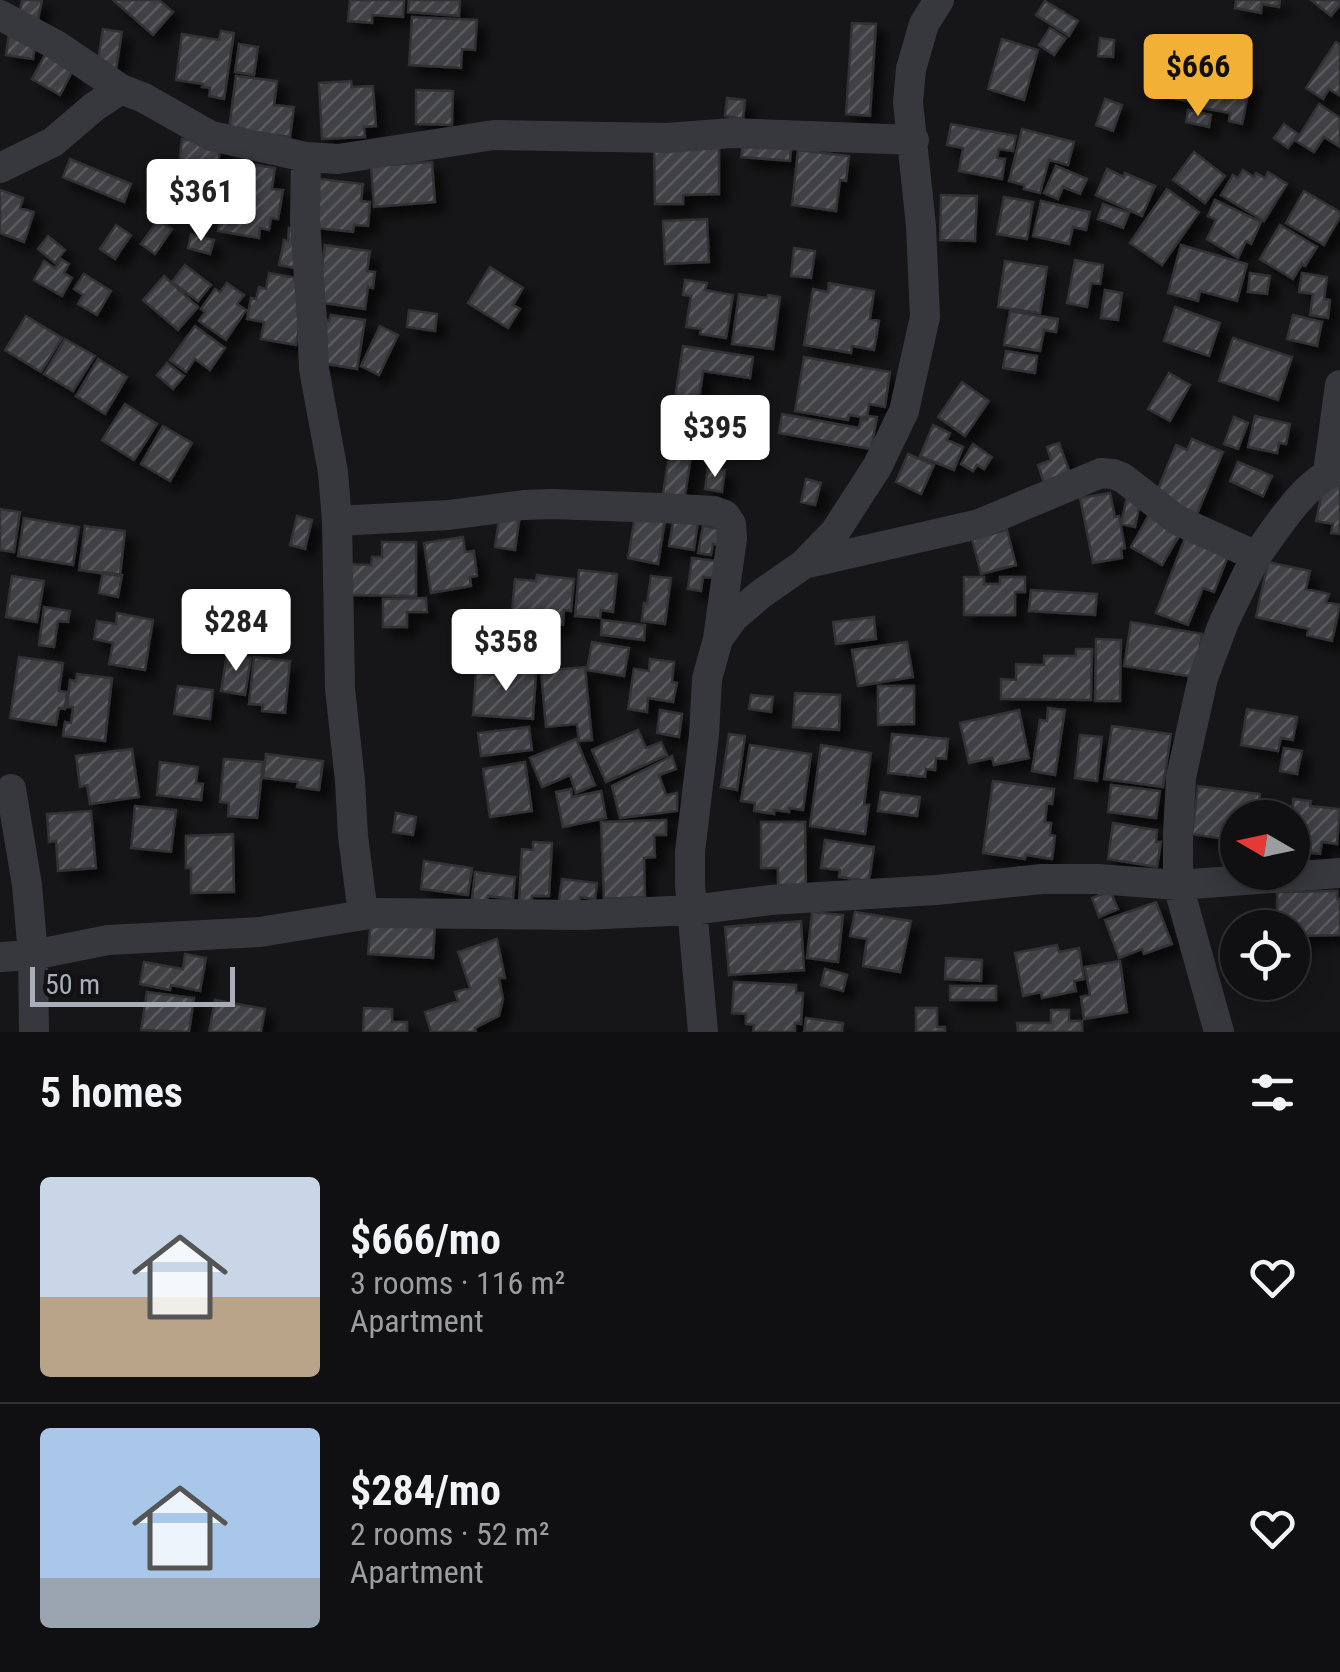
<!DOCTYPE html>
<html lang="en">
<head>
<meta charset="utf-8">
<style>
  body { margin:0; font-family:"Roboto Condensed",sans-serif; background:#19191b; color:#f1f3f6; height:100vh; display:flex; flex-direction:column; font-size:38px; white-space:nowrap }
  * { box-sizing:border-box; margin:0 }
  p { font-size:32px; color:#9c9d9f }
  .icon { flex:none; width:55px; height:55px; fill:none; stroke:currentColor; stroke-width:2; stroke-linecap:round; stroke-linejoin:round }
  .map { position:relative; height:1032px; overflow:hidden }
  .panel { display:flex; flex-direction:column; background:#101012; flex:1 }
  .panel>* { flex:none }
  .needle { width:65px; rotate:279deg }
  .controls { position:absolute; left:1220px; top:800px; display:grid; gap:20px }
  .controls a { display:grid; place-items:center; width:90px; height:90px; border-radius:50%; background:#101012; box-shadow:0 5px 25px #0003,0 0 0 2px #303032; font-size:50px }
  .scale { position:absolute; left:30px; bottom:25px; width:205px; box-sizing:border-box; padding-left:10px; border:5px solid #a8adb8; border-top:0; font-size:28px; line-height:35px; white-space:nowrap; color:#a8adb8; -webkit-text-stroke:8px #111113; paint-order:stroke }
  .price { position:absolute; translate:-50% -85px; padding:0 22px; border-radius:10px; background:#fff; color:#222; font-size:32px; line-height:65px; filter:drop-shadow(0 2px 5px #0008) }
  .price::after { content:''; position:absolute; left:50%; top:60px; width:30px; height:22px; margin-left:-15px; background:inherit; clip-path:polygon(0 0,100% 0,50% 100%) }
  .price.current { background:#f2b134; color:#111 }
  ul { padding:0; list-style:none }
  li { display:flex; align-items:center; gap:30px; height:250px; padding:0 40px }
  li+li { border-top:2px solid #303032 }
  li span { display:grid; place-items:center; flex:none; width:280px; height:200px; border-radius:10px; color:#555 }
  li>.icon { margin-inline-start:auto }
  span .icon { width:120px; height:120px; fill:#fffc; stroke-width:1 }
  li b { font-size:42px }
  h2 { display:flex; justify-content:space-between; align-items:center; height:120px; padding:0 40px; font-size:42px }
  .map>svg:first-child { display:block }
</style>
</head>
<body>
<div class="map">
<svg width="1340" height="1032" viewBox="0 0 1340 1032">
  <defs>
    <pattern id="building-hatch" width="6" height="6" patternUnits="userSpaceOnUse" patternTransform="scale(2.5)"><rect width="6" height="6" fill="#404145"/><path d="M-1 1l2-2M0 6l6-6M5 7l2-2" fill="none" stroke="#595a5e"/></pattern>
    <filter id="shadow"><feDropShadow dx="9" dy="9" stdDeviation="5" flood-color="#0009"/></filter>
  </defs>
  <rect width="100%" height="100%" fill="#161618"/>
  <path fill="url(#building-hatch)" stroke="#303034" stroke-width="2.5" filter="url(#shadow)" d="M22,0H42L37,25L18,21Z
    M113,0H159L173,12L153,35Z
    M350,0H404L403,17L372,15V23L348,21Z
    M409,0H460L459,16L408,12Z
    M1236,0H1280L1279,7L1262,4L1261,13L1235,8Z
    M1311,0H1340V5L1331,16Z
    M1045,1L1078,21L1069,36L1036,15Z
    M412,17L477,20L475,50L462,49L461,68L409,65Z
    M852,23L876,24L870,116L846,114Z
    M1050,28L1066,38L1054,55L1039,45Z
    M103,29L122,32L116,70L97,66Z
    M221,31L234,33L224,99L209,96L210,88L202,87L203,84L176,80L182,34L219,40Z
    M9,34L36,38L33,59L6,55Z
    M1100,38L1114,40L1113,57L1098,56Z
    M1002,39L1038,50L1024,100L988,89Z
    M1336,42L1340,45V96L1329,89L1323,99L1306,88Z
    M239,44L258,47L254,75L235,72Z
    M46,53L74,68L60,95L32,79Z
    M1158,60L1193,66L1188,101L1152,95Z
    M1204,70L1251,79L1242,124L1229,121L1230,113L1197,107Z
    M236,76L277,81L274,105L294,107L290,137L229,129Z
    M351,81L352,87L373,86L376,126L364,127L365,137L322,139L319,83Z
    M416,90L453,91L452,125L416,124Z
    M727,98L745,100L743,119L725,116Z
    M1105,99L1122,105L1113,131L1096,125Z
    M1319,104L1340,118V147L1324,137L1314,152L1296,141Z
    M1188,110L1211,115L1209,127L1186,122Z
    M951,124L1016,136L1013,151L999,149L997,158L1005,159L1002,179L959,171L963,148L947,145Z
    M1284,124L1298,134L1288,148L1274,138Z
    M1022,129L1074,142L1068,165L1049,160L1040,193L1024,189V185L1009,181Z
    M182,139L221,145L217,169L179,164Z
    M792,140L790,161L741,157L743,144Z
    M719,147V194L683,195V204H655L654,148Z
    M798,150L849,156L846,181L840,180L836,211L792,205Z
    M1194,152L1225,176L1205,203L1173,180Z
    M70,159L131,184L124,202L63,177Z
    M432,162L435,202L374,207L371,166Z
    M249,164L275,168L272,189L283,190L278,219L271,218L269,230L260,228L259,238L218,231L229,170L248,173Z
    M1056,166L1087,179L1080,194L1063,187L1058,199L1044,193Z
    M1107,169L1124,177L1125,173L1155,186L1142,216L1096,195Z
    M1243,170L1254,177L1256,173L1265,178L1268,172L1287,184L1264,221L1221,195L1233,175L1238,178Z
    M312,178L363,184L361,201L370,202L368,226L354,225L353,232L307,227Z
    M1167,189L1199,212L1162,265L1130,243Z
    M0,190L23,198L20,208L34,212L24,242L0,233Z
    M1304,191L1340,212V217L1324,245L1286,223Z
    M941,195L977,196L975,241L940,240Z
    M1004,197L1033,202L1027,239L997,234Z
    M1215,200L1261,222L1251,244L1246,241L1238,258L1207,239L1216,220L1208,216Z
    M1041,201L1090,212L1086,230L1073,227L1069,244L1033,236Z
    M1103,204L1129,213L1123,228L1098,219Z
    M707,219L709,262L665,264L663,221Z
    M158,220L172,229L155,254L141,244Z
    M116,225L131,235L115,259L100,249Z
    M1280,225L1317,247L1305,266L1302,264L1293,279L1260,259Z
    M289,228L299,229L300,269L279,265L284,240L288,241Z
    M191,234L214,240L210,254L188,248Z
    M48,236L65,250L55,263L38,249Z
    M325,245L370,251L367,271L375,272L373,288L368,287L365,309L317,302Z
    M1181,245L1247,264L1237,301L1200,291L1198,301L1168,293Z
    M794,248L815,251L811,278L791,276Z
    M61,259L69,264L64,273L72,278L62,296L34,280L44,261L55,268Z
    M1075,260L1103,265L1100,284L1091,283L1087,307L1067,303Z
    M1005,261L1047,267L1040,313L998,307Z
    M185,265L211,285L198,301L172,282Z
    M490,267L523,288L513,305L520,309L508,328L468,303Z
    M269,273L308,280L296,345L261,339L264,322L247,319L251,298L256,299L259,287L266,289Z
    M1250,273L1270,276L1267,294L1248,292Z
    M1302,273L1327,277L1324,299L1330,300L1328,318L1310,315L1313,294L1299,292Z
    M84,274L111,291L97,315L78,304L83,295L74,289Z
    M164,276L198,307L178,330L143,300Z
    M685,280L707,283L705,290L733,295L726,338L700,334L701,329L686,327L691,296L683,295Z
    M227,283L244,295L237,304L246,310L226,340L199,321L205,312L201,309L215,289L220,292Z
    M829,283L874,291L870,319L879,321L874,350L852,346L851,353L804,345L813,289L828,292Z
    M1105,290L1122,293L1118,320L1101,318Z
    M739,294L767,298L768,295L780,297L773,349L732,344Z
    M1175,307L1220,323L1209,356L1164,341Z
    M409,310L437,314L435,331L407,327Z
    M1010,311L1058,319L1056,332L1044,330L1040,351L1004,345Z
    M331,315L365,320L357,369L315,362L322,320L329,321Z
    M1293,315L1322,322L1317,346L1287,339Z
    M26,316L62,338L41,372L5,350Z
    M195,326L225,348L210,370L195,359L186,372L170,360Z
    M380,326L398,335L379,375L361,366Z
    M1233,338L1292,357L1278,400L1219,381Z
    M65,339L95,356L73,391L44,374Z
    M683,346L753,357L750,378L703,371L698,407L674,404Z
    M1006,351L1037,356L1035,373L1003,368Z
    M804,357L890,372L885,407L869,404L867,418L849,415L848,420L795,411Z
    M98,359L127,377L105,414L76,396Z
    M167,363L184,376L173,389L157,375Z
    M1169,373L1190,385L1170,421L1148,409Z
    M962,382L989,401L965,436L938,417Z
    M125,404L157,424L134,460L102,440Z
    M782,414L859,428L861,419L867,420L868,416L877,417L871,449L779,433Z
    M1255,416L1290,424L1286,444L1279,443L1277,453L1248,447Z
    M1234,417L1248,423L1238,449L1224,444Z
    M675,420L696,424L683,508L661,505Z
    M933,425L950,433L947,440L963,447L954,470L920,456Z
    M163,426L192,443L170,481L141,464Z
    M1192,439L1223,452L1197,514L1155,496L1176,445L1187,450Z
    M1059,443L1070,473L1044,483L1038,465L1051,460L1047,447Z
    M973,444L992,457L984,469L977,465L973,471L961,464Z
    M908,454L934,465L921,494L896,482Z
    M1238,462L1272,476L1263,496L1230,481Z
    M708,468L725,470L722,492L705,489Z
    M806,479L821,483L815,505L801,502Z
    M1324,482L1340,485V534L1331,533L1333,524L1316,521Z
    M1110,493L1115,517L1119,516L1125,548L1121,549L1122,558L1093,563L1080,498Z
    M1127,497L1141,499L1135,527L1121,524Z
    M0,509L20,512L14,552L0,550Z
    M675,511L699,515L694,550L669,546Z
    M500,512L520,514L515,550L495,547Z
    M1150,513L1182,531L1162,565L1131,547Z
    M297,516L312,520L305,549L290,545Z
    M635,516L665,521L658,564L628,558Z
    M24,518L79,527L73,565L18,556Z
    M85,526L125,531L120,576L79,570Z
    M703,526L726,530L724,546L713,544L711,555L698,553Z
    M1007,530L1016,565L981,574L972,539Z
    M1187,533L1230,551L1214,592L1203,588L1188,625L1156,613Z
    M463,537L465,552L474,551L477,576L470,577L471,586L431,593L424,543Z
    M382,542H416V596L344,595V564L371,565L372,557H382Z
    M692,558L717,561L715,578L703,577L701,591L688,589Z
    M1268,562L1310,571L1306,589L1329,594L1326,602L1340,605L1332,641L1307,635L1309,629L1256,617Z
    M579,570L617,574L613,612L601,610L600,618L575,616Z
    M103,572L122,575L118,597L99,593Z
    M537,575L574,579L571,611L564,610L563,625L552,624L551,632L541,631L540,637L527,635L525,654L508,652L515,579L536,581Z
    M12,576L44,581L37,622L6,617Z
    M651,576L671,578L665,624L642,621L644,603L647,604Z
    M964,577H984V584H1000V577H1025V592H1015V615H964Z
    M1031,590L1097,594L1095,615L1029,611Z
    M426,598L427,612H407V627H383V599Z
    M44,607L70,611L68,622L58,621L54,647L39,645Z
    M117,613L153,620L145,670L109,664L113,643L94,639L97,621L116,624Z
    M874,617L876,639L836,644L833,622Z
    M602,620L645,625L644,640L601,635Z
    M1131,622L1202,634L1195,677L1124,666Z
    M1096,639L1121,640L1120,701H1095Z
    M592,642L629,648L624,676L587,670Z
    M907,642L913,677L858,686L852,650Z
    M1076,649H1092L1091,700L1001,699V679L1016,680V664L1044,665V656H1076Z
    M227,654L251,658L245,695L221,691Z
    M19,657L63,663L59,691L67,692L65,709L59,708L56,725L10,718Z
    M254,657L290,661L285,713L262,711L263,705L249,704Z
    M650,659L674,662L672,682L677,683L673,702L648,698L647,712L628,709L634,669L649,671Z
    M513,662L531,663L530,672L536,673L533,719L473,715L476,673L513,677Z
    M585,667L592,740L579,741L577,724L546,727L541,671Z
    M77,674L112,678L105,741L63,736L65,722L71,723L73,707H67L70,680L76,681Z
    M178,686L213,690L210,719L174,714Z
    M878,686H914V724L878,725Z
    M795,693L840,695L839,730L793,727Z
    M751,695L773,697L771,712L749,709Z
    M1048,708L1065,710L1055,775L1032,771L1040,720L1047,721Z
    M1247,709L1297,717L1293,740L1281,738L1278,751L1241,745Z
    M660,710L682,714L679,737L657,733Z
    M1019,710L1029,758L994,765L992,758L969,763L960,723Z
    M1112,726L1171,734L1163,787L1104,779Z
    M529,727L532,750L481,756L478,733Z
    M638,730L646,748L661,742L667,755L606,782L592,750Z
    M729,734L745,736L737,790L721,787Z
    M892,734L948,739L946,759L936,758L935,770L926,769L925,777L888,773Z
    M1080,735L1102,737L1097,781L1075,778Z
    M576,739L595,785L576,793L570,775L542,787L530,758Z
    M750,745L811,754L803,810L789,808V812L774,810V814L754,811L755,803L741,801Z
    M821,745L871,753L864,805H869L865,834L810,826Z
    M1284,748L1302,751L1297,774L1280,771Z
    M132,749L139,797L90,804L87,785L80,787L76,756Z
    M266,754L323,761L319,790L297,787L298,782L263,778Z
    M672,756L676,769L659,775L666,795L677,793V811L620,818L612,786Z
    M224,759L263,762L257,818L228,816L229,803L220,802Z
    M160,762L198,767L196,783L203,784L201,800L157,795Z
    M525,762L532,811L490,817L483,769Z
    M993,781L1054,789L1052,804L1047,803L1045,822L1051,823L1050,835L1055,836L1052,859L1026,855L1025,859L983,853Z
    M1111,785L1160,791L1156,818L1108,812Z
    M1198,786L1260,794L1257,818H1238V835L1226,833L1225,839L1192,834Z
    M571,789L572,797L601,791L606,818L563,827L556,792Z
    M881,792L920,797L917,816L878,811Z
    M1293,799L1311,801L1310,806L1340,809L1337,844L1322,842L1320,854L1292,851V818H1282L1283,806L1293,807Z
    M135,806L176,810L171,852L131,848Z
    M91,811L96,868L58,871L56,841L49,842L47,814Z
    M396,813L416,817L413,835L393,832Z
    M666,820V835H654L655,857L644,858L645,897L604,899L601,822Z
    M761,822H805L806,885H778V868H761Z
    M1113,823L1157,830L1156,842H1161L1157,867L1108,859Z
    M233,834L234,892L191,893V868H186V836Z
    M825,840L874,847L869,881L839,877L840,870L821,868Z
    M533,842L552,843L549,896H532V902H519L522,849L533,850Z
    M424,861L472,868L468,895L421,889Z
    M475,872L515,877L513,899L488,896L487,902L472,900Z
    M562,879L597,883L595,899L580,897L579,904L559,901Z
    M1110,891L1118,909L1099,917L1092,898Z
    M1337,891V899H1340V935L1302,936V946H1292V928H1283V920H1277V892Z
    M1156,902L1172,944L1144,954L1142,949L1119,958L1105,920Z
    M812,912L843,915L838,962L807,958Z
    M855,912L911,921L900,972L863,966L867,939L850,936Z
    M371,919L435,924L433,958L368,954Z
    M801,921L804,970L729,975L725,927Z
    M497,939L505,978H499L503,999L499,1016L475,1028L476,1032H431L425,1012L458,1001L455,992L470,988L458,952Z
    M1057,945L1059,952L1079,948L1084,979L1074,981L1076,991L1042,998L1041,992L1023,996L1015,953Z
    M185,954L206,958L200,991L171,985L170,990L140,984L144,962L183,969Z
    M946,958L982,960L981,981L945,979Z
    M1120,961L1127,1012L1084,1019L1081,997L1090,995L1085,967Z
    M825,969L847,975L843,991L821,985Z
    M734,982L796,985V993H803L801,1024L795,1023V1032H753L754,1025L746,1024V1014L732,1013Z
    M950,986H996V1000H950Z
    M147,992L194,998L189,1032L141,1030Z
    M215,1000L265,1009L261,1032H209Z
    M364,1008L392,1009V1022H407V1032H363Z
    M916,1008H937V1027H945V1032H916Z
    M1051,1010H1069V1021H1082V1032H1018L1017,1023H1051Z
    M806,1018L843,1023L842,1032H804Z"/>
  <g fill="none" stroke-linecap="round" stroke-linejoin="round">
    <path stroke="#37383d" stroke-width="30" d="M0,15L56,45L121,89L144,98L211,136L306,157L305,222L312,321L314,369L333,472L337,521L449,515L524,505L552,504L661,508L714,511L725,515L731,524L732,538L718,639
      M306,157L338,159L494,135L667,138L732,133L914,140
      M0,168L53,142L94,107L121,89
      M1328,473L1340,385
      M337,521L340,688L350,781L353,836L363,914
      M804,564L979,524L1101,473L1113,474L1123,478L1177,520L1256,556C1276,530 1307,477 1340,470
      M11,789L27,885L33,955L34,1032
      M0,957L33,955L108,940L260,932L376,913L584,915L692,910L770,900L936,890L1042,879H1097L1178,885L1340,873
      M703,1032L690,885V852L704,735L707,679L718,639L734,617L761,594L804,564L835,532L877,467L904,411L925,317L921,226L908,102L911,69L924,24L939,0
      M1219,1032L1178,885V834L1181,777L1203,678L1224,622L1256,556"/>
  </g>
</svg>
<div class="controls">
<a><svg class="needle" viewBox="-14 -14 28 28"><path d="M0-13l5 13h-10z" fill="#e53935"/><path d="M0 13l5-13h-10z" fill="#9c9d9f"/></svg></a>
<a><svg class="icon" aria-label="locate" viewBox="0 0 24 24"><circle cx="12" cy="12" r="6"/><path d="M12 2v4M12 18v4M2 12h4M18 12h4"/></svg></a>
</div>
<div class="scale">50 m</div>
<b class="price current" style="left:1198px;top:119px">$666</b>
<b class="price" style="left:201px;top:244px">$361</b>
<b class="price" style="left:715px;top:480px">$395</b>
<b class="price" style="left:236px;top:674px">$284</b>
<b class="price" style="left:506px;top:694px">$358</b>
</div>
<section class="panel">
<h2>5 homes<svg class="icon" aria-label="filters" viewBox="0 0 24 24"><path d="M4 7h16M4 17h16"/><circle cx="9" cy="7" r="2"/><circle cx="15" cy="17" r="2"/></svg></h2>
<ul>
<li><span style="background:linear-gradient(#c9d6e8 60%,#b9a48a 0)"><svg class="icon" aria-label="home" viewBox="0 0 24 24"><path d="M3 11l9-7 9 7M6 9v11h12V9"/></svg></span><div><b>$666/mo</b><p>3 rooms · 116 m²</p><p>Apartment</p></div><svg class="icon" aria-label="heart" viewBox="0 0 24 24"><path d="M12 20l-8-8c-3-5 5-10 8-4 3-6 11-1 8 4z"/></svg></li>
<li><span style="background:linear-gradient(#a9c7e8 75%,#9aa5b1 0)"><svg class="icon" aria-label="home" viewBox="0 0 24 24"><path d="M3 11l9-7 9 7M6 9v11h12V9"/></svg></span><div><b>$284/mo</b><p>2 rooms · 52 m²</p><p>Apartment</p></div><svg class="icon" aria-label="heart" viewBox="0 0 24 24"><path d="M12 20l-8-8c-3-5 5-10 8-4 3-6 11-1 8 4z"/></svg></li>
</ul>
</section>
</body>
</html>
